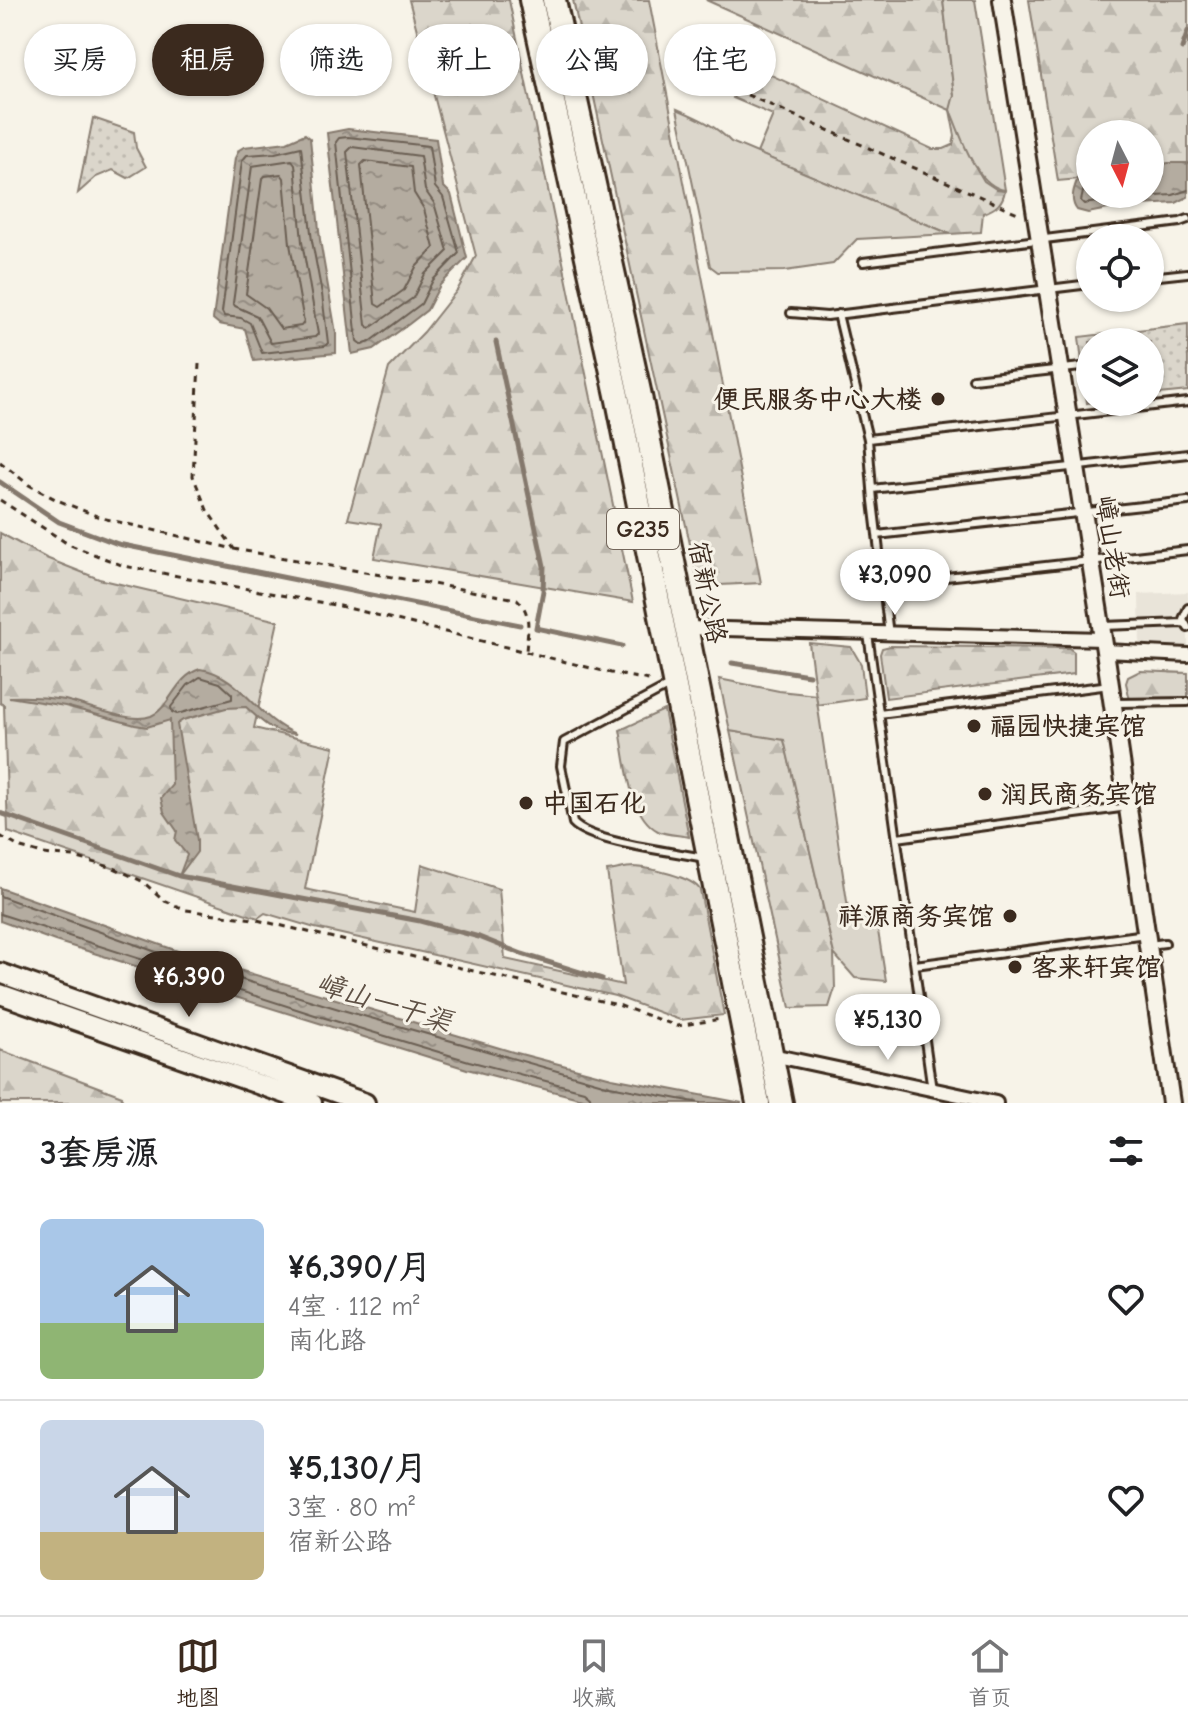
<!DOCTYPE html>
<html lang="zh">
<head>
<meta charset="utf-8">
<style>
  body { margin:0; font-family:"Comic Neue","LXGW WenKai TC",sans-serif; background:#f2f2f2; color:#202124; height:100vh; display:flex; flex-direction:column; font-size:30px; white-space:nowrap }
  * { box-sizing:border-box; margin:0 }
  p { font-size:26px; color:#757577 }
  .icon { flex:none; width:44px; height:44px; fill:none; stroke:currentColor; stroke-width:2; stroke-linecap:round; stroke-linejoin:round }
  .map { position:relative; height:1103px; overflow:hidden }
  .side { display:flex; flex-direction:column; background:#fff; flex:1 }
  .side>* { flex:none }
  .top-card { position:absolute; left:24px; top:24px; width:1140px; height:72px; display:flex; gap:16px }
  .needle { width:52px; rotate:174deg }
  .fabs { position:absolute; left:1076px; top:120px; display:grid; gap:16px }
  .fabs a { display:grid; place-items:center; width:88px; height:88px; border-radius:50%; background:#fff; box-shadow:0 2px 6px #0004; font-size:40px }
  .price { position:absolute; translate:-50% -68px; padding:0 18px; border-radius:28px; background:#fff; color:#222; font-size:26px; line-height:52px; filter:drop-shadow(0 2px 4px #0008) }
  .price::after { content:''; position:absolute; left:50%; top:48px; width:24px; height:18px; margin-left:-12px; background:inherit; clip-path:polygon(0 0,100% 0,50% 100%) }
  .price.on { background:#3b2a1e; color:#fff }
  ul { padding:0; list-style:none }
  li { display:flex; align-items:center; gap:24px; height:200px; padding:0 40px }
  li+li { border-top:2px solid #e0e0e0 }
  li span { display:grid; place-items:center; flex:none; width:224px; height:160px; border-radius:12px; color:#555 }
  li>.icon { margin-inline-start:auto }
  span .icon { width:96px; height:96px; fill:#fffc; stroke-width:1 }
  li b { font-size:34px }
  h2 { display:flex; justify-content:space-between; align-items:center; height:96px; padding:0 40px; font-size:34px }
  .tag { padding:0 28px; border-radius:36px; background:#fff; box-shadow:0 2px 6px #0004; font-size:28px; line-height:72px }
  .tag.on { background:#3b2a1e; color:#fff }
  .tab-bar { display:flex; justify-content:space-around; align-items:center; height:112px; border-top:2px solid #e0e0e0; background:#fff; font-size:22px; color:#757577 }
  .tab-bar a { display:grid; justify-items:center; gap:4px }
  .tab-bar .on { color:#3b2a1e }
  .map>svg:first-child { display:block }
</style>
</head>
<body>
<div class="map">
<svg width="1188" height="1103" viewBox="0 0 1188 1103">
  <defs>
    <pattern id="grass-dots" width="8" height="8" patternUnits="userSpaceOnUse" patternTransform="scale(2)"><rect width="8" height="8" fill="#dbd6cb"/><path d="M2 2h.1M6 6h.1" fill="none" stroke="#bdb8ae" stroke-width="1.8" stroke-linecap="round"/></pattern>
    <pattern id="forest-firs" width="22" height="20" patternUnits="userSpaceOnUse" patternTransform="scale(2)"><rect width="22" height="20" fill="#dbd6cb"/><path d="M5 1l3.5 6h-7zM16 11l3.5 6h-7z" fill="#bdb8ae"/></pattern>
    <pattern id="water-ripples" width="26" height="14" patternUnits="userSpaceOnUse" patternTransform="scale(2)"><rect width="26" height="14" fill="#b4aca0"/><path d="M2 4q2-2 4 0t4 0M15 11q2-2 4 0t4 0" fill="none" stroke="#948c82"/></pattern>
  </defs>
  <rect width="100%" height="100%" fill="#f7f3e8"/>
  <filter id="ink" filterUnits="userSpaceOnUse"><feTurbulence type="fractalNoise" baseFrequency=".0125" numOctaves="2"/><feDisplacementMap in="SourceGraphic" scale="16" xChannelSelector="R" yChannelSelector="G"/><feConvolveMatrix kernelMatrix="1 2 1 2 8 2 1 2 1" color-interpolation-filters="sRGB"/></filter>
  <g filter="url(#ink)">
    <path fill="#e9e4d9" d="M1188,592V649L1140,650L1139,594Z"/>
    <path fill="url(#grass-dots)" stroke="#8b8074" stroke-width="2" d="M93,118L134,132L136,148L146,167L128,178L113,170L96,177L78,193Z
      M1188,324V391L1150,395V342H1090V402H1094L1087,403L1079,337Z"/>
    <path fill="url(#forest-firs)" stroke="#8b8074" stroke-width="2" d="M409,0H509L633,602L374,558L381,524L348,519L389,368L424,332L458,289L476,256Z
      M573,0H649L761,583L699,586Z
      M706,0H943L954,95L977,169L984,181L996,189L1005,190C1003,203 996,209 983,213L981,232L950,234L757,153L773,115L733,98L747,64L932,149H944L953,145L955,136L950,110Z
      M1029,0H1188V169L1150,173V134H1090V178L1058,181Z
      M0,533L46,558L99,579L278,621L254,728L334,747L305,889L415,912L422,864L499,889L505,959L623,985L607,871C616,870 625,867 634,867C650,868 693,877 700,890L724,1015L680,1020L615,996L315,928L265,913L258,918L8,832L4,705L0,703Z
      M809,643L851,647L861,664L865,698L817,705Z
      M890,646L1069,648L1074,652V674L886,698L880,654L882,648Z
      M1140,671L1188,673V699L1130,700L1126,683L1128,677Z
      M664,710L689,837C680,835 666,835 658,831C628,815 626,759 620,730Z
      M730,731L784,739L834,954L835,988L829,1007L790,1008Z
      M0,1050L122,1096L121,1103H0Z"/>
    <path fill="#dbd6cb" stroke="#8b8074" stroke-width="2" d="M943,0H975L1005,190C975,186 961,135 950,110L954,95Z
      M677,109C698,118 715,125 731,142L950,234L857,239L833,264L785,271L718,272L710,266Z
      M719,679L779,691L816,695L849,915L875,912L886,981L855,978L834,954L784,740L730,731Z"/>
    <path fill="url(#water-ripples)" stroke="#84786c" stroke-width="2" d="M348,129L436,139L443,186L451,194L467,258L440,285L427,310L409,324L374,349L352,354L327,133Z
      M305,134L310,138L320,240L336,333V353L254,361L245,329L219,324L213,319L235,158L239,150L244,147L287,142Z
      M1168,163H1188V197L1176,203L1123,206L1088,213L1077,210C1069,200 1074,187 1079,176L1090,174V194H1150V168Z
      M200,669C242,675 255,718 296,734C273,734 262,722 246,707L226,708L183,720L177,724L197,840V852L179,876L187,855L175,840L177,831L164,812L161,798L172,785L170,720L147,727L135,725L65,706L9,697C28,696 46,697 65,700C87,705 130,724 151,716C171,707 175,677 200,669Z
      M0,888L189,955L513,1052L612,1078L742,1103H598L467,1069L55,941L0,921Z"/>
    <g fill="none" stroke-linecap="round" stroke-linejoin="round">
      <path stroke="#6b5e52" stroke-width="2" d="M348,137L429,146L435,187L443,197L459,253L433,280L421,304L370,342L362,345L357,341L336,142L339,138Z
        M301,147L312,241L322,294L328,343L325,346L262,353L250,323L241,318L224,316L222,312L242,161L247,155L275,153Z
        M352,147L420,156L425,190L434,203L448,251L425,274L413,298L370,328L366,325L347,152Z
        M292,160L295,164L302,242L318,334L315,337L271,343L257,316L235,306L233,303L252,166Z
        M365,161L411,167L414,193L424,209L434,248L416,267L404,290L380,307L375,304L361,165Z
        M281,174L284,178L290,244L304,322L301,326L281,329L266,308L246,294L262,179L265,176Z
        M1090,182L1085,183L1081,201L1084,204L1122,198L1173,195L1188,190
        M200,677L220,683L232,694V699L177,714L172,712L171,707L188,685Z
        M0,896L187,963L339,1009L610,1086L700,1103
        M0,914L315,1015L469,1061L584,1091L590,1096L591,1103"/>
      <path stroke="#84786c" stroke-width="5" d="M1182,48L1188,31
        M496,342L544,566L543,591L536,628L622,646
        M0,482L59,522L118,544L520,625
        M732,663L809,675
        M0,813L179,876L420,921L479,937L522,954L602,979"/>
      <g stroke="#3b2a1e" stroke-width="12">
        <path id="service" d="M863,262L1180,222L1188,219
          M1150,277L1187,273
          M791,313L827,316L1090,284
          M838,314L868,439L873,501L889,635
          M973,379L1090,366
          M868,439L1188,402
          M872,489L1188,454
          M877,535L1188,501
          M883,584L1188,550
          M1188,608L1183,619L1188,628
          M1103,626L1184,623
          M868,634L932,1090
          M669,686L564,742L561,766L573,823C591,843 676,852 705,858
          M1116,703L1188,702
          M879,714L1110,685
          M897,838L1128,807
          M1149,945L1165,943
          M915,965L1146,934"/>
      </g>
      <g stroke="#3b2a1e" stroke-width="18">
        <path id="minor" d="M686,628L1103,639
          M1105,651L1188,655
          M772,1055L996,1103"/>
      </g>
      <g stroke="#3b2a1e" stroke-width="22">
        <path id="tertiary" d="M1002,0L1105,651L1171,1103"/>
      </g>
      <g stroke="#3b2a1e" stroke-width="24">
        <path id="secondary" d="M0,973L365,1103
          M0,994L312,1103"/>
      </g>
      <g stroke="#3b2a1e" stroke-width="28">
        <path id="trunk" d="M531,0L617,395L758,1103
          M554,0L639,391L781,1103"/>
      </g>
      <path stroke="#3b2a1e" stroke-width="3" stroke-dasharray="6 6" stroke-linecap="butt" d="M681,66L1020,214
        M199,364L193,476L207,510L234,549
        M0,462L29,485L57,500L102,518L234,549L517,599C533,614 527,632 526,652
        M0,500L68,544L124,566L340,606L611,673L654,681
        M0,836L21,848L43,854L74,857L114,868L142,881L165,901L186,910L253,919L618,1005L677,1026L721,1019"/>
      <use href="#service" stroke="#f7f3e8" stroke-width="6"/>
      <use href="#minor" stroke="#f7f3e8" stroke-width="12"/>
      <use href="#tertiary" stroke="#f7f3e8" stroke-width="16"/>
      <use href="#secondary" stroke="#f7f3e8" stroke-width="18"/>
      <use href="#trunk" stroke="#f7f3e8" stroke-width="22"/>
    </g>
  </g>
  <g fill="#3b2a1e" stroke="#f7f3e8" stroke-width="3">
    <circle cx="938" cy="399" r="8"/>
    <circle cx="974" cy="726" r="8"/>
    <circle cx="985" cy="794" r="8"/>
    <circle cx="526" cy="803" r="8"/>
    <circle cx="1010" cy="916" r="8"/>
    <circle cx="1015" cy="967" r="8"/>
  </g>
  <g text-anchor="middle" stroke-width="6" stroke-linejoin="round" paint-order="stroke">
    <rect fill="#f7f3e8" stroke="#73665b" stroke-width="2" x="607" y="509" width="72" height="40" rx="6"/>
    <g font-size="24" font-weight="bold" fill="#3b2a1e">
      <text x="643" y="537">G235</text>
    </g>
    <g font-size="26" font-weight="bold" fill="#3b2a1e" stroke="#f7f3e8" text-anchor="start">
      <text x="922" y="408" text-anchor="end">便民服务中心大楼</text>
      <text x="990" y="735">福园快捷宾馆</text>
      <text x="1001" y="803">润民商务宾馆</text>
      <text x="542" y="812">中国石化</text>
      <text x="994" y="925" text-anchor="end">祥源商务宾馆</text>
      <text x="1031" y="976">客来轩宾馆</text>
    </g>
    <g font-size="26" fill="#3b2a1e" stroke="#f7f3e8">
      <text transform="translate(1113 547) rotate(81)" y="9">嶂山老街</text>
      <text transform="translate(708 592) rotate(79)" y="9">宿新公路</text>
    </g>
    <g font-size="28" font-style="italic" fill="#5f5145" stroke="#f7f3e8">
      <text transform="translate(384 1002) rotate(17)" y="10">嶂山一干渠</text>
    </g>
  </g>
</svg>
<div class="fabs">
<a><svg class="needle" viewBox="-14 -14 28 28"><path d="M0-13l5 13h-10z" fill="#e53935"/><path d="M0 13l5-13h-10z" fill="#757577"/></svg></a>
<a><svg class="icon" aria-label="locate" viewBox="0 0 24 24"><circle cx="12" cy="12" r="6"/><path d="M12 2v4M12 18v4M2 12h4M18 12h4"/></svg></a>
<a><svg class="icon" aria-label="layers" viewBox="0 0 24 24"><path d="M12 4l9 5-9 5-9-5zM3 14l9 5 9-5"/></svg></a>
</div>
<b class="price" style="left:895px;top:617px">¥3,090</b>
<b class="price on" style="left:189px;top:1019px">¥6,390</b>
<b class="price" style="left:888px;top:1062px">¥5,130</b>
<div class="top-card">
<a class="tag">买房</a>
<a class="tag on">租房</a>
<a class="tag">筛选</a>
<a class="tag">新上</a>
<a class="tag">公寓</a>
<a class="tag">住宅</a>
</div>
</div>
<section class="side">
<h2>3套房源<svg class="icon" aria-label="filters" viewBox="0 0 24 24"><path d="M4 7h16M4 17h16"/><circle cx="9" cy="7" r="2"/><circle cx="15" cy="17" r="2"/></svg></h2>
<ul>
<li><span style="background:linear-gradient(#a9c7e8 65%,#8fb573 0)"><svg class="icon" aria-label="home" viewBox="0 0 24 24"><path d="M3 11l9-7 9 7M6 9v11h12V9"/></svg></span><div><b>¥6,390/月</b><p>4室 · 112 m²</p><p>南化路</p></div><svg class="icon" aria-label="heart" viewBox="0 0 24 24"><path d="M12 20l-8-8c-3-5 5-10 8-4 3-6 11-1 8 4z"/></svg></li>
<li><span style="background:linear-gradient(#c9d6e8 70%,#c2b280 0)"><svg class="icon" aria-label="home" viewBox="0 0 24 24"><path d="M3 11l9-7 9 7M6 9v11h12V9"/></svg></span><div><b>¥5,130/月</b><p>3室 · 80 m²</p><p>宿新公路</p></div><svg class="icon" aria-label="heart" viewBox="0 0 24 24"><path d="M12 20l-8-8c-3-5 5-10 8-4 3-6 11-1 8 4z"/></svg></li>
</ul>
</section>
<nav class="tab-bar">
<a class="on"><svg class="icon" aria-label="map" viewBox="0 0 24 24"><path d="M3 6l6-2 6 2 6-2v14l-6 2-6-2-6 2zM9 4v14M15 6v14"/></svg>地图</a>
<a><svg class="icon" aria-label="saved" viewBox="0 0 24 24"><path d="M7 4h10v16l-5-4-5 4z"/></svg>收藏</a>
<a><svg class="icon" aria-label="home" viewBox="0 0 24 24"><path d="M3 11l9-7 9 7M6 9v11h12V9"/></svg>首页</a>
</nav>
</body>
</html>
